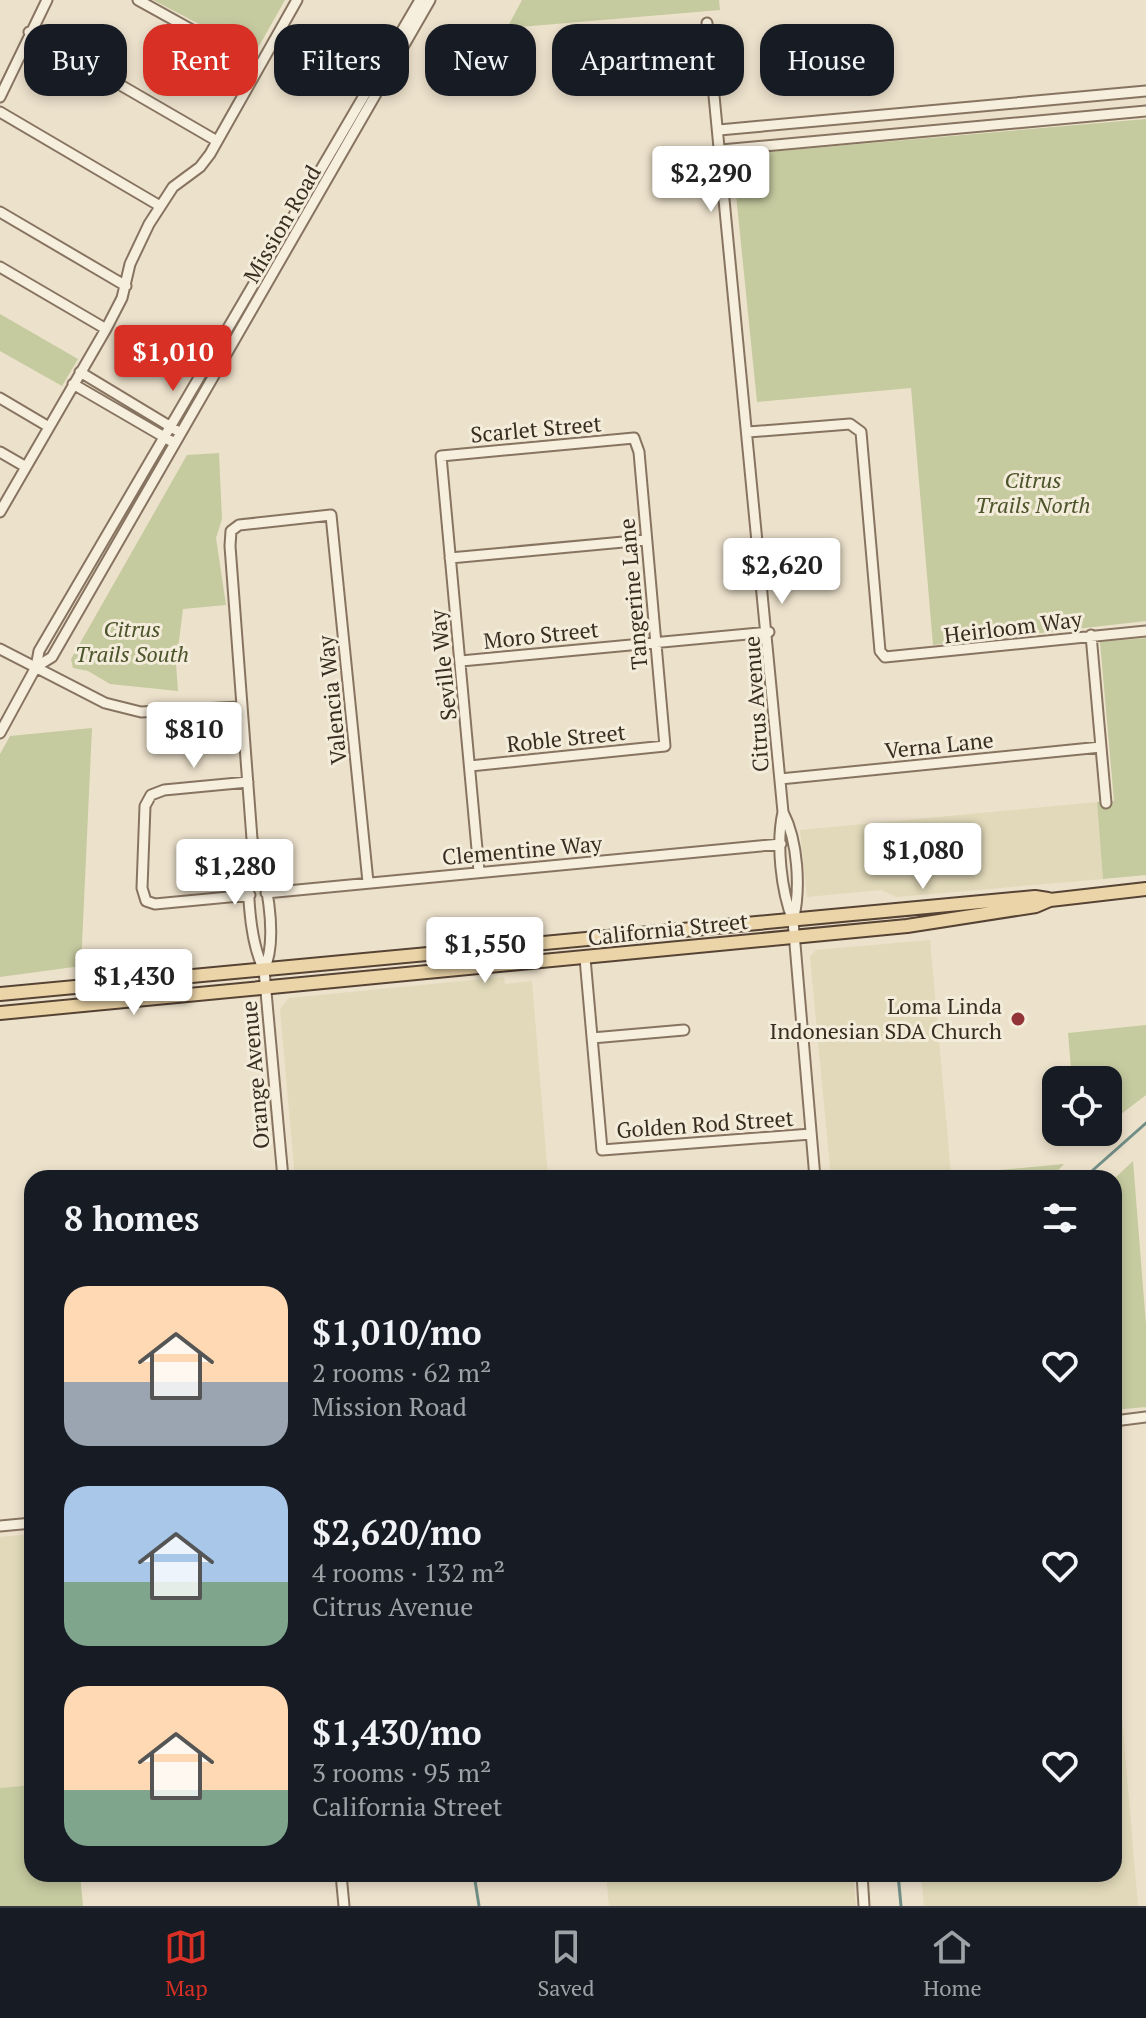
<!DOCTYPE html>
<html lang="en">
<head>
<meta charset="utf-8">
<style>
  body { margin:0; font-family:"PT Serif",serif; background:#242831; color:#f1f3f6; height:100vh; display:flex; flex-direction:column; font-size:30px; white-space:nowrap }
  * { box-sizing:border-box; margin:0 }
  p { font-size:26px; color:#9ea1a6 }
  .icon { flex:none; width:44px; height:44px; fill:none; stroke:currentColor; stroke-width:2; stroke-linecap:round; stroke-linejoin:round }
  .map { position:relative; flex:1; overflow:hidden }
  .panel { position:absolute; left:24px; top:1170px; width:1098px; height:712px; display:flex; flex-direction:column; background:#171b24; border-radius:24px; box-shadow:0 4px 12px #0003 }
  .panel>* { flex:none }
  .top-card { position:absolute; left:24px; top:24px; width:1098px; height:72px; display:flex; gap:16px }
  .buttons { position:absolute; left:1042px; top:1066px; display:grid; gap:16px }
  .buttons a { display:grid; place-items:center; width:80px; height:80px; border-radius:16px; background:#171b24; box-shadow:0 4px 12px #0003; font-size:40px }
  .price { position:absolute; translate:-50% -68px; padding:0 18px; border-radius:8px; background:#fff; color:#222; font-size:26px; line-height:52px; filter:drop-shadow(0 2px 4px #0008) }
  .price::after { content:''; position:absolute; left:50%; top:48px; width:24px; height:18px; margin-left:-12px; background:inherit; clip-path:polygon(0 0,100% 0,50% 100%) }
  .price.current { background:#d93025; color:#fff }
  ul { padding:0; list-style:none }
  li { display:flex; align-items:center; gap:24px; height:200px; padding:0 40px }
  li span { display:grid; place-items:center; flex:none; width:224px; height:160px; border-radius:24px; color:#555 }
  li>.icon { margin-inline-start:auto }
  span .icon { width:96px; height:96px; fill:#fffc; stroke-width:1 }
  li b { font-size:34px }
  h2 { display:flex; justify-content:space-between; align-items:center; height:96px; padding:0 40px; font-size:34px }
  .tag { padding:0 28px; border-radius:24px; background:#171b24; box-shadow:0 4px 12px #0003; font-size:28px; line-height:72px }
  .tag.current { background:#d93025; color:#fff }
  .tabs { display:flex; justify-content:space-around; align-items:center; height:112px; border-top:2px solid #363941; background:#171b24; font-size:22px; color:#9ea1a6 }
  .tabs a { display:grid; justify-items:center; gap:4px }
  .tabs .current { color:#d93025 }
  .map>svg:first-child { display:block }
</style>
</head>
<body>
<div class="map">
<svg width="1146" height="1906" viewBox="0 0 1146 1906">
  <rect width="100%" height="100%" fill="#ece1cb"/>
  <path fill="#e1d9b9" d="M1097,802L1103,879L896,897L881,890L807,897L800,830Z
    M930,940L951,1174L831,1178L810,957L816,950Z
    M504,977L505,984L532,981L548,1178H295L280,1009L289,998Z
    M32,1534V1785L0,1788V1537Z
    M1114,1682H1119L1138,1906H924L921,1874H1114Z
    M606,1874H853L856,1906H609Z"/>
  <path fill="#c6ca9f" d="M153,0H285L255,53Z
    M522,0H719L720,10L507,28Z
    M1146,119V621L933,645L911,388L757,402L732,155Z
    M0,314L78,359L62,386L0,351Z
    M219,453L222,519L216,538L226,605L183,609L176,664L178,691L110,684L88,671L73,668L71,659L187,455Z
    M1146,638V875L1103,879L1097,802L1114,801L1100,642Z
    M92,728L81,966L0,977V754L10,736Z
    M1146,1025V1095L1108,1124V1080H1072L1068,1033Z
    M1133,1161L1146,1325V1407L1114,1410V1179Z
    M1064,1164L1051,1178H915Z
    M32,1785V1874H80L83,1906H0V1788Z"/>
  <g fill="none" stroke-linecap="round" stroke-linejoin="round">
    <path stroke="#728f87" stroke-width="3" d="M1084,1178L1146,1123
      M474,1874L479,1906
      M898,1874L901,1906"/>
    <g stroke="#877460" stroke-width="13">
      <path id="minor" d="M138,0L259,67
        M707,23L783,812C776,844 781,890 793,921L815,1178
        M29,32L217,141
        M0,97L47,0
        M0,112L160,206
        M719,130L1146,91
        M721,150L1146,111
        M0,212L126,286
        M0,267L106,329
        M80,372L176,430
        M73,384L171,441
        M0,398L49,427
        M748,432L850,424L861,432L880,651L885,657L1146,631
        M0,452L26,467
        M0,512L106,329L122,298L130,264L149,224L173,187L200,167L210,154L297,0
        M450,558L645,540
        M1091,635L1106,803
        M0,649L105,703L141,712L240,707
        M461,661L769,632
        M36,667L52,657L430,0
        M0,733L36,667L39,651L420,0
        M470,766L665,746L639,452L634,438L441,456L479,871
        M780,779L1101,747
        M248,782L164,790L151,795L145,806L142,888L146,901L155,904L250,895
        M783,812C798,841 801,889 793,921
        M252,839C266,871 279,938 264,970
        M266,893L781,844
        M585,958L602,1150L811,1134
        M592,1038L684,1030
        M283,1178L264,970C248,938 245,874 252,839L230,546L231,531L239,525L331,515L368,882
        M1114,1421L1146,1417
        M0,1526L32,1523
        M341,1874L344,1906
        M862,1874L864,1906"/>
    </g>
    <g stroke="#564334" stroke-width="16">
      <path id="major" d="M0,994L1035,897L1048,899
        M0,1013L907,926L1036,906L1050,900L1146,889"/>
    </g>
    <use href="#minor" stroke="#f7efde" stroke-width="9"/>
    <use href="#major" stroke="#ebd4a7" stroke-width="12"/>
  </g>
  <circle fill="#923538" stroke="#f4ecda" stroke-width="3" cx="1018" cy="1019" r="8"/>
  <g text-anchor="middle" stroke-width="6" stroke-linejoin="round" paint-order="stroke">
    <g font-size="22" fill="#392d22" stroke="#f4ecda">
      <text transform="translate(282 224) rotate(-60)" y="8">Mission Road</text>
      <text transform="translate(536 429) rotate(-5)" y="8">Scarlet Street</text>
      <text transform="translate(633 594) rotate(-95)" y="8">Tangerine Lane</text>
      <text transform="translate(1013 627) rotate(-7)" y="8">Heirloom Way</text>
      <text transform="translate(541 635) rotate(-6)" y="8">Moro Street</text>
      <text transform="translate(443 665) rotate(-96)" y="8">Seville Way</text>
      <text transform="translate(332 700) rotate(-96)" y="8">Valencia Way</text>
      <text transform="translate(756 704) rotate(-94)" y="8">Citrus Avenue</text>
      <text transform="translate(566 738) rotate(-6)" y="8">Roble Street</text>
      <text transform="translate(939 745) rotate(-6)" y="8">Verna Lane</text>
      <text transform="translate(522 850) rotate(-5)" y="8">Clementine Way</text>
      <text transform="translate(668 929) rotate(-6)" y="8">California Street</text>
      <text transform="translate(255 1075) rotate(-95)" y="8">Orange Avenue</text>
      <text transform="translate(705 1124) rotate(-4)" y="8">Golden Rod Street</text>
    </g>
    <g font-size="22" font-style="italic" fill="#4b542a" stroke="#f4ecda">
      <text x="1033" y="488">Citrus<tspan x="1033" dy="25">Trails North</tspan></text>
      <text x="132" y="637">Citrus<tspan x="132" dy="25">Trails South</tspan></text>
    </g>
    <g font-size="22" fill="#392d22" stroke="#f4ecda" text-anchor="end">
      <text x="1002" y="1014">Loma Linda<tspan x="1002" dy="25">Indonesian SDA Church</tspan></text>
    </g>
  </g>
</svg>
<div class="buttons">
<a><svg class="icon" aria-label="locate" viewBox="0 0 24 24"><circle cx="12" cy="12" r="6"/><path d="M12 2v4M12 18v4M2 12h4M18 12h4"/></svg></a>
</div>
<b class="price" style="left:711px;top:214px">$2,290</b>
<b class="price current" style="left:173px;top:393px">$1,010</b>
<b class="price" style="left:782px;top:606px">$2,620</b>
<b class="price" style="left:194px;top:770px">$810</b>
<b class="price" style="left:923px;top:891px">$1,080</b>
<b class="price" style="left:235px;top:907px">$1,280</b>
<b class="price" style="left:485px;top:985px">$1,550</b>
<b class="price" style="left:134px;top:1017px">$1,430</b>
<div class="top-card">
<a class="tag">Buy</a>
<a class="tag current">Rent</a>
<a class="tag">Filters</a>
<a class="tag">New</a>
<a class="tag">Apartment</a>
<a class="tag">House</a>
</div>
<section class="panel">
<h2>8 homes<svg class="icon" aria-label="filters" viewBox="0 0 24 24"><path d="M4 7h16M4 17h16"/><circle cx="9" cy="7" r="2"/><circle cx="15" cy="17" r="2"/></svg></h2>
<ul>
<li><span style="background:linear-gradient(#ffd9b3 60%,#9aa5b1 0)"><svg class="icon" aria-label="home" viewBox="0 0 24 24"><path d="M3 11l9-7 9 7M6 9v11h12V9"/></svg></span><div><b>$1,010/mo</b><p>2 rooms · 62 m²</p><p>Mission Road</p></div><svg class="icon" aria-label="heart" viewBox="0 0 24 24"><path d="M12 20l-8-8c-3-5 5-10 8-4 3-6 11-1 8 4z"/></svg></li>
<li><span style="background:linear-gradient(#a9c7e8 60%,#7fa58c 0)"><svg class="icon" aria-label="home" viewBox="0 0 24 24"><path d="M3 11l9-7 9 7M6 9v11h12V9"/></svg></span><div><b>$2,620/mo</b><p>4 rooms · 132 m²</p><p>Citrus Avenue</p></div><svg class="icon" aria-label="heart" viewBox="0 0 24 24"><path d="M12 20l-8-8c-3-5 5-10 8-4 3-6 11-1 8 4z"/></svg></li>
<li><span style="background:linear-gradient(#ffd9b3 65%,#7fa58c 0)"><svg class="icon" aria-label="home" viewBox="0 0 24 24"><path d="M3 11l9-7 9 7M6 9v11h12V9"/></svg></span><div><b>$1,430/mo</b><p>3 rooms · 95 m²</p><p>California Street</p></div><svg class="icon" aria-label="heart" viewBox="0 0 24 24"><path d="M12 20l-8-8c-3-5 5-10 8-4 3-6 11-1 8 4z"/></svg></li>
</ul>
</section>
</div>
<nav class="tabs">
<a class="current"><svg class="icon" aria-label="map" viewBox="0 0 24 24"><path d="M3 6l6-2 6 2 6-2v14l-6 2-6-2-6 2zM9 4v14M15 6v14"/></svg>Map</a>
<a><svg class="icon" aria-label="saved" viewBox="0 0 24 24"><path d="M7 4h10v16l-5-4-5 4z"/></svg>Saved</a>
<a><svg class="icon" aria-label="home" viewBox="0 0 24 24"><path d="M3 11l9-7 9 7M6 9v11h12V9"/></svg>Home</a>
</nav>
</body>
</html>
